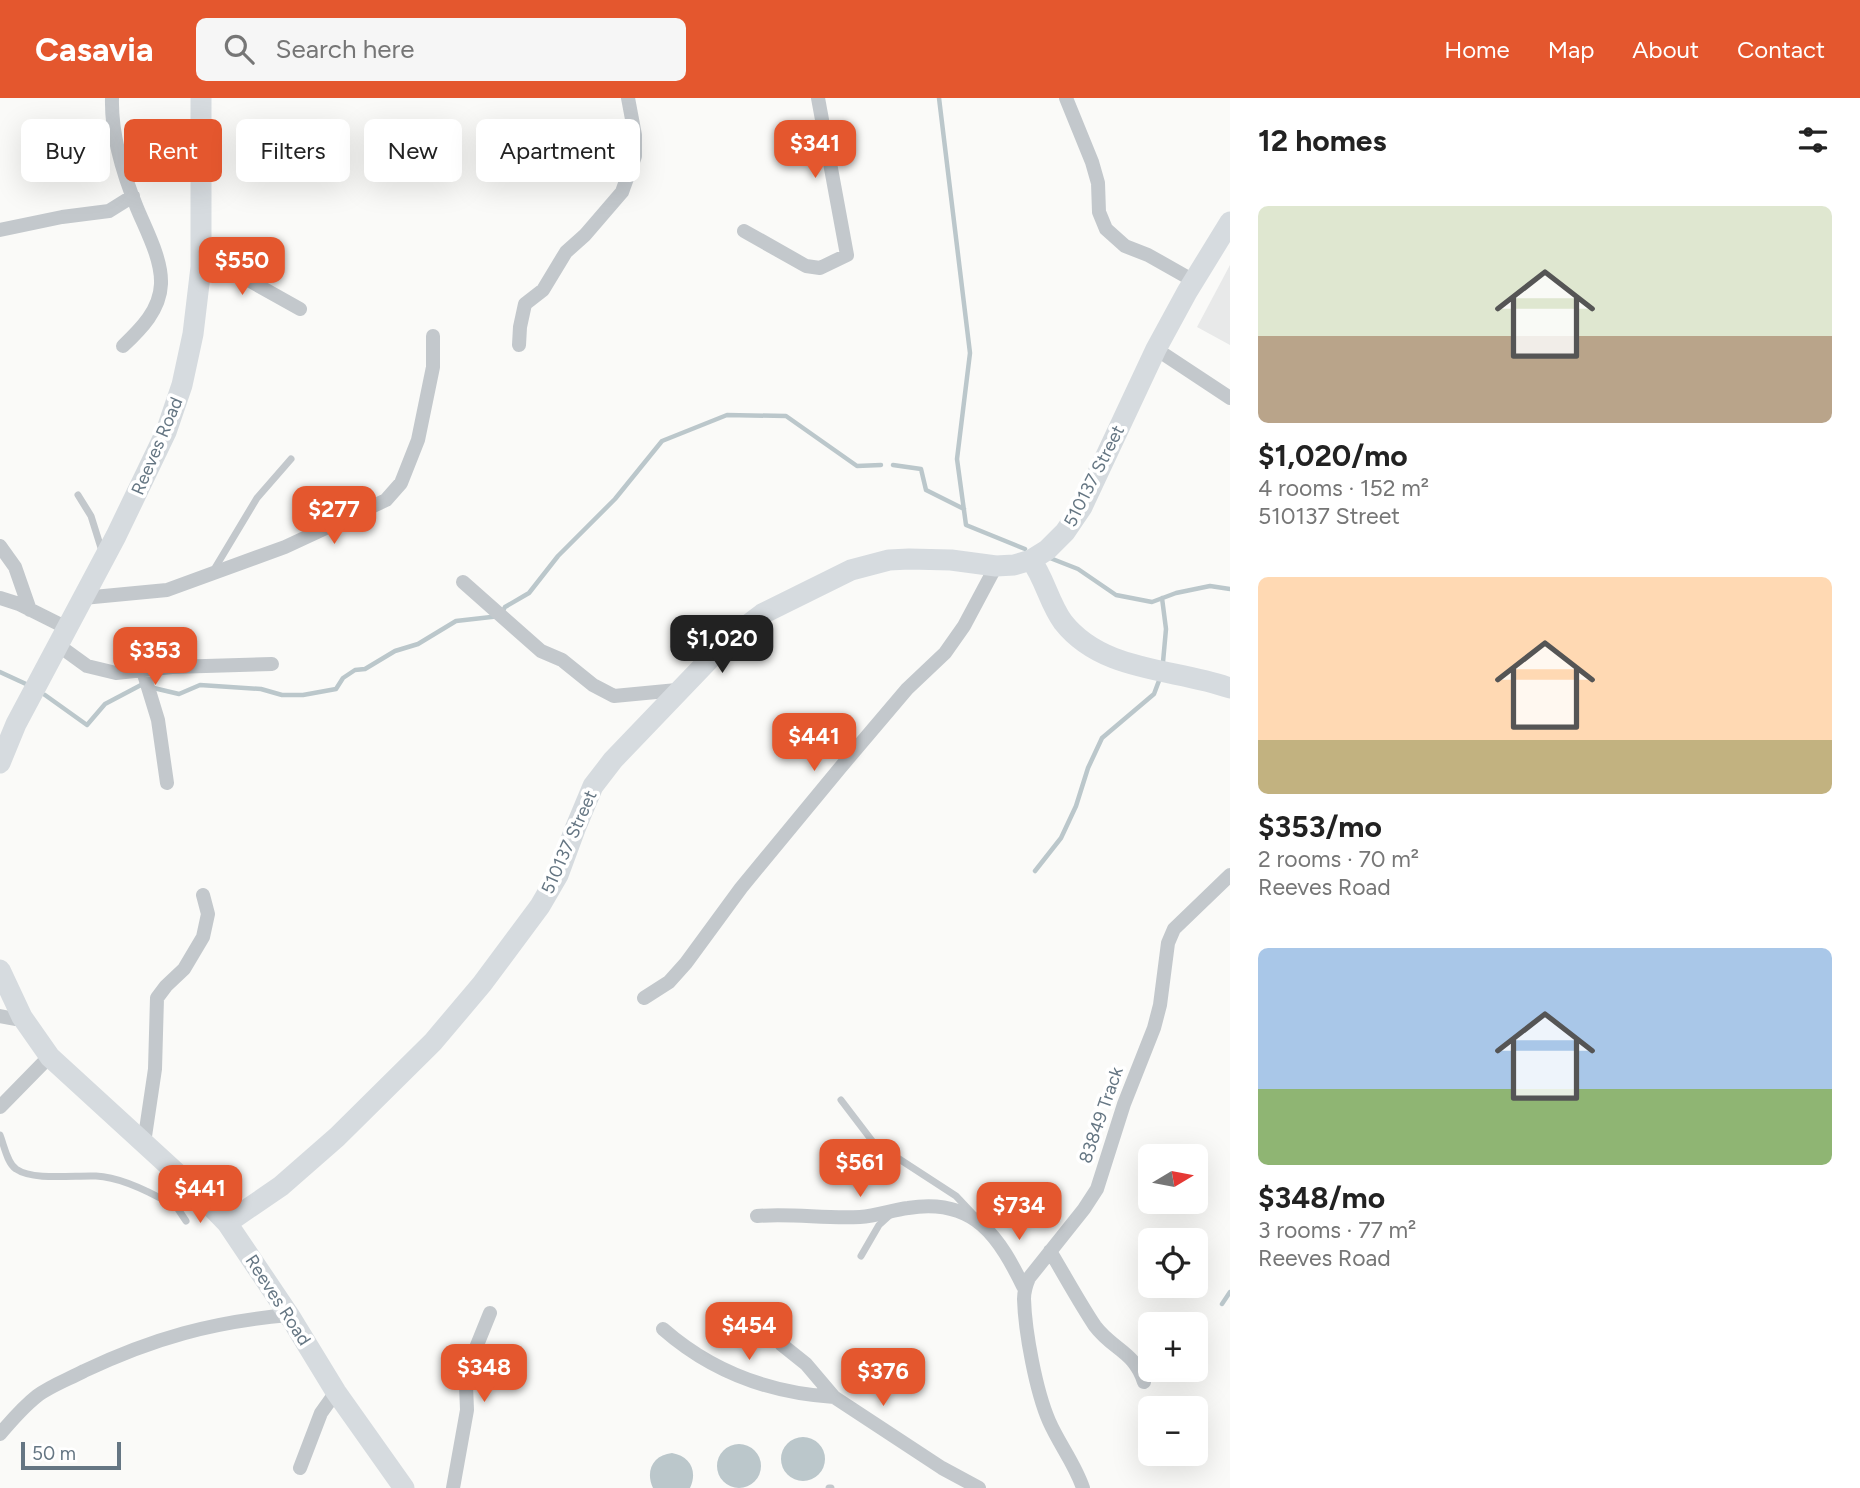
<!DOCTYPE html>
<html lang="en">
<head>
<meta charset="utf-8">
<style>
  body { margin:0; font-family:Figtree,sans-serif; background:#f6f6f6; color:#222; height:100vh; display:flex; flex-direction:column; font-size:26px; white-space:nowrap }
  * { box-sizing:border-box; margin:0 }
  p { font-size:23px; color:#767676 }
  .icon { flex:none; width:38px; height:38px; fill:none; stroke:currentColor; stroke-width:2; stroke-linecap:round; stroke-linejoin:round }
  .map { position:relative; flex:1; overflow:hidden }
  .details { display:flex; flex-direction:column; background:#fff; width:630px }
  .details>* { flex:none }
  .hud { position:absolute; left:21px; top:21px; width:665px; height:63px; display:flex; gap:14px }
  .needle { width:46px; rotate:80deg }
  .tools { position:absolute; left:1138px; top:1046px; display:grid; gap:14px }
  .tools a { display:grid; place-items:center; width:70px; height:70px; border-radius:10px; background:#fff; box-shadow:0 7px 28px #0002; font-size:35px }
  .scale { position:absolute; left:21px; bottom:18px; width:100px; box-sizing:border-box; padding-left:7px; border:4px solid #657683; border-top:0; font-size:19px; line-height:24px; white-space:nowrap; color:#657683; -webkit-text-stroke:5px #fff; paint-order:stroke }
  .price { position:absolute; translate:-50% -60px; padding:0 16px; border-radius:14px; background:#e4572e; color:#fff; font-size:23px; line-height:46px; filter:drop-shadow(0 2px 4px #0008) }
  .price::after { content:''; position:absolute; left:50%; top:42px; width:21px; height:16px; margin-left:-10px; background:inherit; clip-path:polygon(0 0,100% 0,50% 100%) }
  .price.selected { background:#222; color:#fff }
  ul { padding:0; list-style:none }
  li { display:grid; align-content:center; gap:14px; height:371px; padding:0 28px }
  li span { display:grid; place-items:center; height:217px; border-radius:10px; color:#555 }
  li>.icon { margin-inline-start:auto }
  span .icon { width:126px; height:126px; fill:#fffc; stroke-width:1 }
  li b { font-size:30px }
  h2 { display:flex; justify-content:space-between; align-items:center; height:84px; padding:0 28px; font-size:30px }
  .tag { padding:0 24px; border-radius:10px; background:#fff; box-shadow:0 7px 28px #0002; font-size:24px; line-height:63px }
  .tag.selected { background:#e4572e; color:#fff }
  header { display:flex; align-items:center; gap:42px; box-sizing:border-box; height:98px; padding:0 35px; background:#e4572e; color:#fff }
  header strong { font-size:33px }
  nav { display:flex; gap:38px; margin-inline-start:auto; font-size:24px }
  .search { width:490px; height:63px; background:#f6f6f6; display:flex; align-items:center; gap:18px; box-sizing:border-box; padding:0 24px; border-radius:10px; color:#767676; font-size:26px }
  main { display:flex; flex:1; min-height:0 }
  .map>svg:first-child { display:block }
</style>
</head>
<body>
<header>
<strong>Casavia</strong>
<div class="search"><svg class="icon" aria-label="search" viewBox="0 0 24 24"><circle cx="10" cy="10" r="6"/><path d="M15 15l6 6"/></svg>Search here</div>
<nav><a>Home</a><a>Map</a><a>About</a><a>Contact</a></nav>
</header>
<main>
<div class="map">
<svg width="1230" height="1390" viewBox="0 0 1230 1390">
  <rect width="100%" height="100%" fill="#fafaf8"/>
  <path fill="#e8e9e9" d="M1230,167V247L1197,229Z"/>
  <path fill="#bbc7cb" d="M781 1361a22 22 0 1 1 44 0a22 22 0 1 1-44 0Z
    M717 1368a22 22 0 1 1 44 0a22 22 0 1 1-44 0Z
    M672,1355C690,1358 698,1373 690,1390H653C645,1373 653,1357 672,1355Z"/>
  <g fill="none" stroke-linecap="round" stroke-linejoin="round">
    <path stroke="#bbc7cb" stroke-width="4.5" d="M939,0L970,255L957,361L966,427L1025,451
      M893,367L921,371L926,392L964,411
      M1050,460L1078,471L1116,497L1152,504L1176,495L1210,488L1230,491
      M1162,500L1166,531L1163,564
      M0,574L26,586
      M45,597L87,627L105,606L141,587L179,596L200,587L261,591L282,597H303L336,591L343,580L355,572L365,571L395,553L418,546L456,523L500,518L505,509L529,495L558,458L615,401L662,343L727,317L786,318L857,368L881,367
      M1035,773L1061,740L1076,708L1088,670L1102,640L1154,596L1160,580
      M1222,1206L1230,1194"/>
    <path stroke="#c3c8cc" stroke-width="7" d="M78,397L91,418L102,453
      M212,475L257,400L291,361
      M841,1002L873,1044L956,1098L972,1115
      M0,1037C4,1047 7,1065 16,1071C33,1083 75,1077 96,1078C120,1079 150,1094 171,1106L178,1111L186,1123
      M861,1158L879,1127L890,1117
      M829,1390H831"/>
    <path stroke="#c3c8cc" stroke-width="14" d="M112,0C111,36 123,76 137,110C146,132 162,161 161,186C160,212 141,231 123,248
      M1066,0L1092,64L1098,85L1099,114L1106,131L1125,148L1148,157L1194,183
      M0,132L62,119L109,113L133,98
      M744,133L806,168L820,170L847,157L818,0
      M202,156L300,211
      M519,247L520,229L525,206L543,192L566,154L585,137L622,94L635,58V37L628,0
      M1156,251L1230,300
      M0,448L15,469L30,512
      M463,484L541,553L562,562L593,587L614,598L677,592
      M0,500L19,506L67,530
      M83,500L167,492L285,449L386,402L401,385L418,342L433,269V238
      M58,547L87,568L116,575L172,569L272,566
      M143,573L158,622L167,685
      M644,900L669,884L686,865L741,790L840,670L907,591L945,555L964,528L996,468
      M0,918L15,921L22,919
      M0,1009L50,958
      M144,1045L155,971L157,900L166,888L184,871L203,839L208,816L203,797
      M757,1118C792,1115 825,1121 860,1119C877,1118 892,1112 908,1110C975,1099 999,1139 1025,1192
      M1050,1153C1065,1178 1079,1204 1095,1228C1113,1252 1134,1253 1144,1284
      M663,1231C712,1274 769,1295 834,1299
      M781,1246L806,1266L834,1299L942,1370L979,1390
      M0,1336C11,1323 23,1309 37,1298C50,1288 69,1281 84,1273C154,1240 212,1224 289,1217
      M300,1370L321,1315L336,1294
      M453,1390L467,1312L466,1287L471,1262L490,1215
      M1083,1390C1075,1366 1059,1346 1049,1323C1036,1293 1025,1234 1024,1201C1024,1193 1026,1187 1029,1180L1084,1111L1097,1091L1124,1006L1154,930L1160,907L1168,845L1174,831L1230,777"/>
    <path stroke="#d6dbdf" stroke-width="21" d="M1031,462C1045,481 1049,505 1063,524C1103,575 1175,570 1230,590
      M0,665L16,626L116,438L166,334L182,287L193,236L201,169V0
      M0,872L22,919L50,959L192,1089L227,1125L289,1217L336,1294L404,1390
      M227,1125L281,1088L337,1039L433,944L482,886L540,808L558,777L575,731L593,688L613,662L729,541L762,516L851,472L889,462L909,461L951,462L996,468L1014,467L1031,462L1047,452L1065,434L1082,409L1156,251L1187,194L1230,124"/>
  </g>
  <g text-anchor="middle" stroke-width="7" stroke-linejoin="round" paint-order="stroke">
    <g font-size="18" fill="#657683" stroke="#fff">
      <text transform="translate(157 348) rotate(-67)" y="6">Reeves Road</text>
      <text transform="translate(1094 378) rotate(-63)" y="6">510137 Street</text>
      <text transform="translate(569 744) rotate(-66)" y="6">510137 Street</text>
      <text transform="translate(1101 1017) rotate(-71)" y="6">83849 Track</text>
      <text transform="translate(278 1202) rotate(57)" y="6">Reeves Road</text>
    </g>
  </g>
</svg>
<div class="tools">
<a><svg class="needle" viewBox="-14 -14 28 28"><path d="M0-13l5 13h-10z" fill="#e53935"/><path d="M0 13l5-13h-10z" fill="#767676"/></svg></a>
<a><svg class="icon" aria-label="locate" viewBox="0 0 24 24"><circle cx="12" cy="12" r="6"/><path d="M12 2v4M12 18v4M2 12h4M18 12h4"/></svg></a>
<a>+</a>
<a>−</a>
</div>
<div class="scale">50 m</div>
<b class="price" style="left:815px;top:82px">$341</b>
<b class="price" style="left:242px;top:199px">$550</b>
<b class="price" style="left:334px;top:448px">$277</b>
<b class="price selected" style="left:722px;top:577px">$1,020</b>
<b class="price" style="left:155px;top:589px">$353</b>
<b class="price" style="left:814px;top:675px">$441</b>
<b class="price" style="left:860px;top:1101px">$561</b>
<b class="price" style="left:200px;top:1127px">$441</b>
<b class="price" style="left:1019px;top:1144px">$734</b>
<b class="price" style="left:749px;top:1264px">$454</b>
<b class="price" style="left:484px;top:1306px">$348</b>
<b class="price" style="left:883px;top:1310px">$376</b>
<div class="hud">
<a class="tag">Buy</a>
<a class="tag selected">Rent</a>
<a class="tag">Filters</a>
<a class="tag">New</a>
<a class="tag">Apartment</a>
</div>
</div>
<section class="details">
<h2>12 homes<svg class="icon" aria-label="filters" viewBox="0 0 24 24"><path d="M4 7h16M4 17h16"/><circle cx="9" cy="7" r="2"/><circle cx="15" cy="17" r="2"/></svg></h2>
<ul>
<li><span style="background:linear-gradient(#dfe7d0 60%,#b9a48a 0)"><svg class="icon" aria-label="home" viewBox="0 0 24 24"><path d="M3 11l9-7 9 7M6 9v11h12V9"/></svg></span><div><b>$1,020/mo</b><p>4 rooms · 152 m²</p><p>510137 Street</p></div></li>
<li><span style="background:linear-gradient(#ffd9b3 75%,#c2b280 0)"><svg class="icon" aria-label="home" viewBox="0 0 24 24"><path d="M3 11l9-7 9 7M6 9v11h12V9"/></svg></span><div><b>$353/mo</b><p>2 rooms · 70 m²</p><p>Reeves Road</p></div></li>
<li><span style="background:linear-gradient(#a9c7e8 65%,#8fb573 0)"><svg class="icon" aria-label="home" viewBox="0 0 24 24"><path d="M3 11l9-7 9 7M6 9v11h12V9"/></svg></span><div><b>$348/mo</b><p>3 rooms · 77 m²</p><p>Reeves Road</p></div></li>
</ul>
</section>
</main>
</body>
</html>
